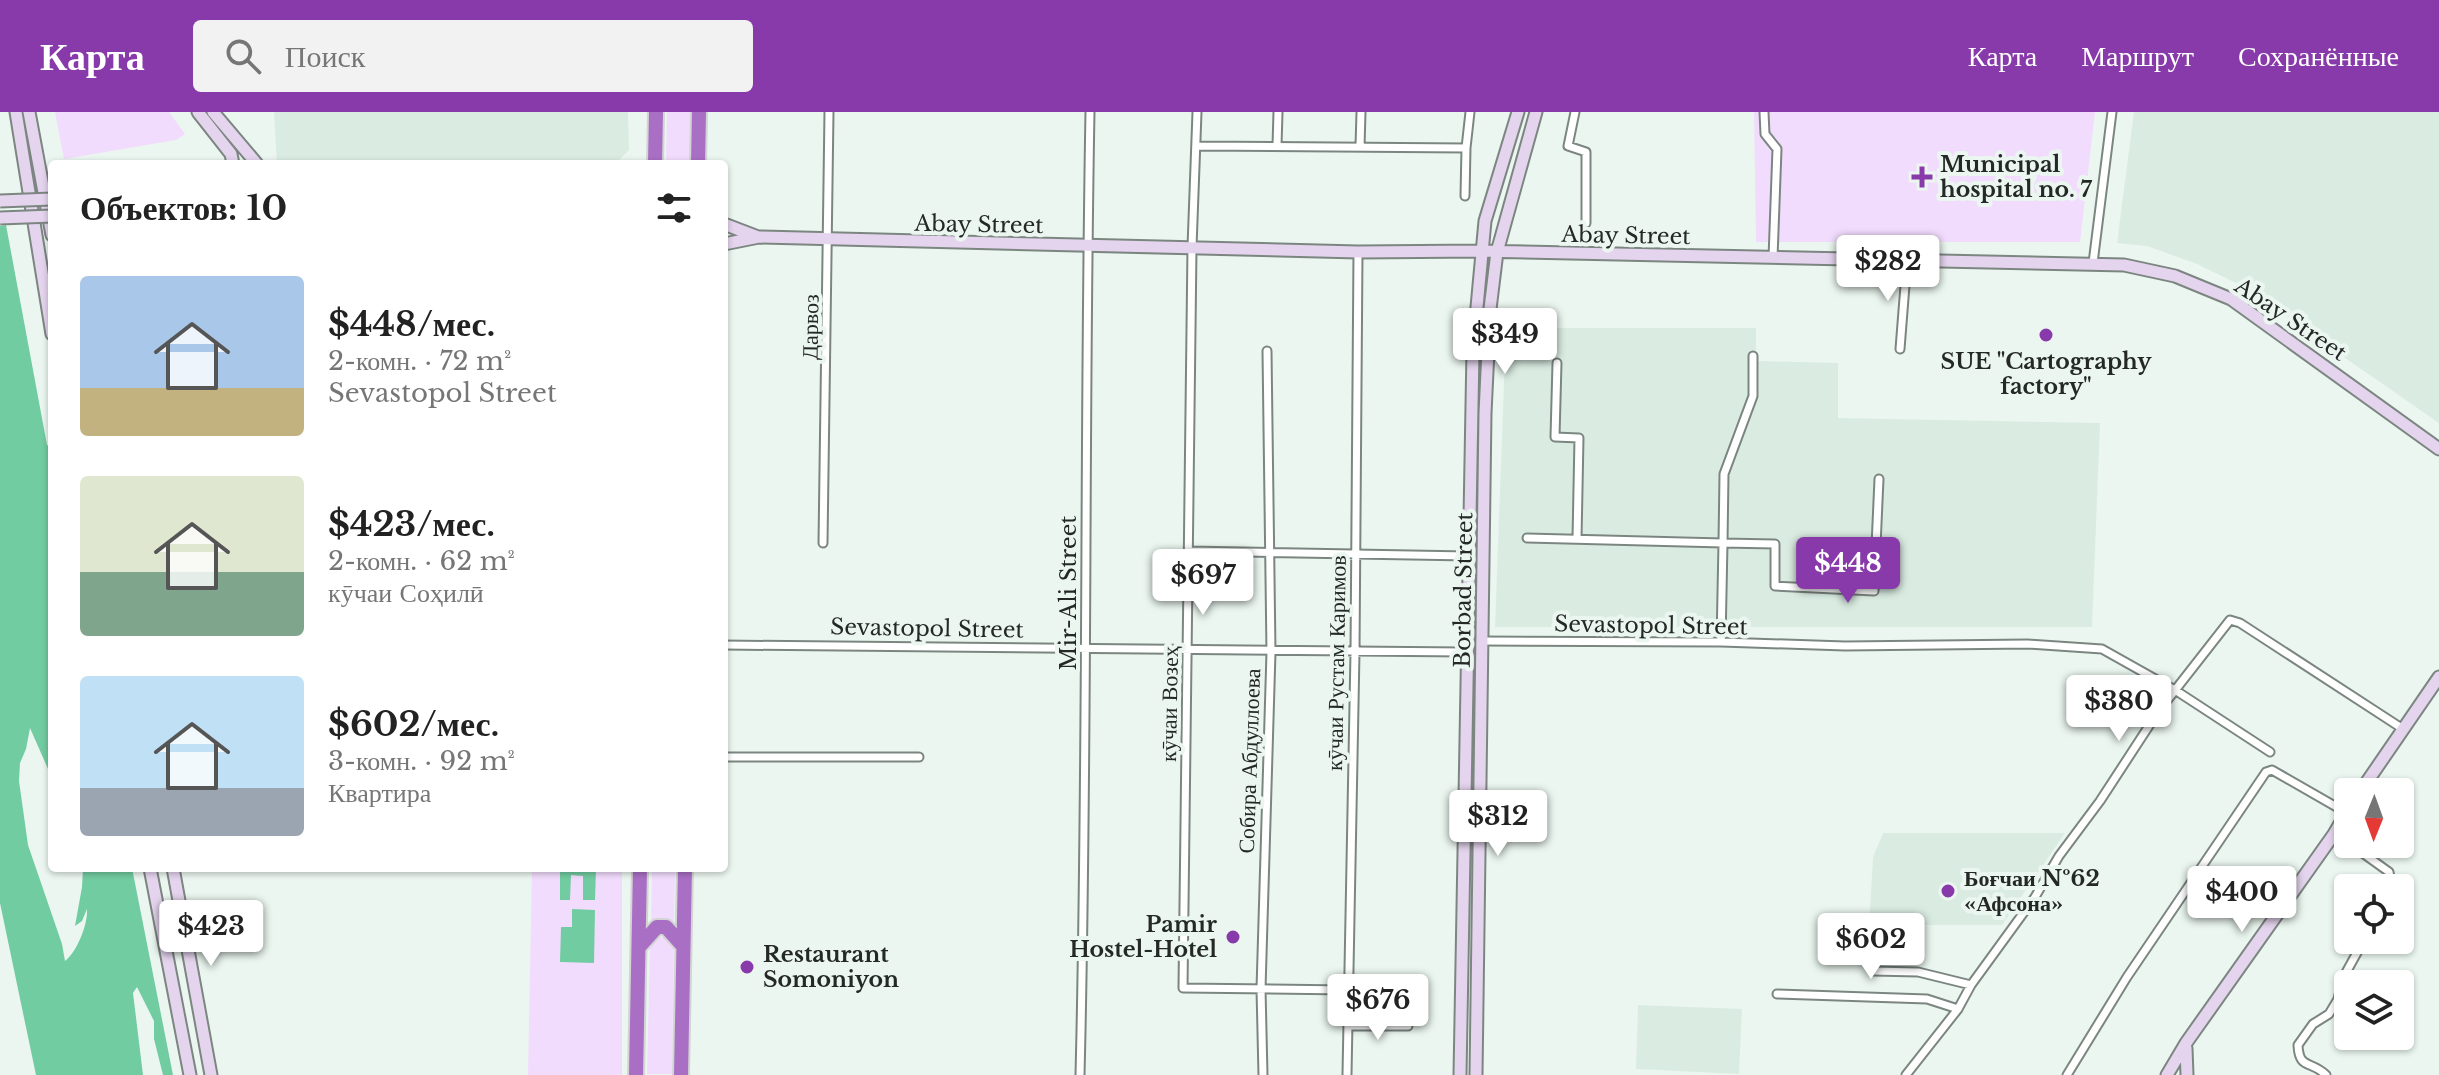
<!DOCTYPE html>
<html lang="ru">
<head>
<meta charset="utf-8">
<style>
  body { margin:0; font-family:"Libre Baskerville",serif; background:#f2f2f2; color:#222; height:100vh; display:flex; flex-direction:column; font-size:30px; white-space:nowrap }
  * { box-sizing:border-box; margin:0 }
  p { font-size:26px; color:#767676 }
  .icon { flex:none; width:44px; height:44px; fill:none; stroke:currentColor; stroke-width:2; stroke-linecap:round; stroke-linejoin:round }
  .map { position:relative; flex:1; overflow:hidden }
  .details { position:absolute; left:48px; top:48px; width:680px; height:712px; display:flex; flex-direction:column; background:#fff; border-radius:8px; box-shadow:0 2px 6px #0004 }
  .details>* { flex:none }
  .needle { width:52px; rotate:181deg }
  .buttons { position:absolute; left:2334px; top:666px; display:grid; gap:16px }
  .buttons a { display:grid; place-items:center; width:80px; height:80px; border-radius:8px; background:#fff; box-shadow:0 2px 6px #0004; font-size:40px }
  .price { position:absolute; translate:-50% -68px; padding:0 18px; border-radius:8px; background:#fff; color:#222; font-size:26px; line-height:52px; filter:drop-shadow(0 2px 4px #0008) }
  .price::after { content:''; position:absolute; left:50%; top:48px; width:24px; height:18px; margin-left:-12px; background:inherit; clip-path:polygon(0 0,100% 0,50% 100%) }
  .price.on { background:#8839aa; color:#fff }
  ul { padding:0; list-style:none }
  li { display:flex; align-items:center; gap:24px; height:200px; padding:0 32px }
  li span { display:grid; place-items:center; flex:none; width:224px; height:160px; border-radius:8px; color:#555 }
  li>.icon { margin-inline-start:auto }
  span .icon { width:96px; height:96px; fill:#fffc; stroke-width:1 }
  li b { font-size:34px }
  h2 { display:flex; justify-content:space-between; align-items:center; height:96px; padding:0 32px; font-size:34px }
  header { display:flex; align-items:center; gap:48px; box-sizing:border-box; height:112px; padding:0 40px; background:#8839aa; color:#fff }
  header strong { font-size:38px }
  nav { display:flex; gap:44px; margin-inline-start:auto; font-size:28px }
  .search { width:560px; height:72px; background:#f2f2f2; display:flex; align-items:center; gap:20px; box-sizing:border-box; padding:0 28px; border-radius:8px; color:#767676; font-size:30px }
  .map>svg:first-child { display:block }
</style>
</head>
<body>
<header>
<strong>Карта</strong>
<div class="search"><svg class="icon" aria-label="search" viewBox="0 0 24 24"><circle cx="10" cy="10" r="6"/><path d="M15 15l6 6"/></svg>Поиск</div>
<nav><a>Карта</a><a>Маршрут</a><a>Сохранённые</a></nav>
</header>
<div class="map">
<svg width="2439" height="963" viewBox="0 0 2439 963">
  <rect width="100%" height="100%" fill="#ebf6f0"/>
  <path fill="#daece2" d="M274,0H628L629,38L615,52H277Z
    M2134,0H2439V311L2240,173L2197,152L2147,134L2117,131Z
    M1506,216H1756V249L1838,251V306L2100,311L2092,515H1495Z
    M1883,721H2065L2002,813H1869L1873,745Z
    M1638,893L1742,897L1739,962L1636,957Z"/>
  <path fill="#f2dcfd" d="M55,0H169L185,22L176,28L64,47Z
    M667,0H691L690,52H666Z
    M1754,0H2095L2080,130H1756Z
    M532,756H622V963H528Z
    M652,756H675L674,810H651Z
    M661,825L668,826L674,831L672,962H647L650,834L653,829Z"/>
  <path fill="#72cca1" d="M6,113L47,333L52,335V666L30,616L26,637L20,651L19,669L28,733L62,832L65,849C77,840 88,812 87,797L82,809L75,814L82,775L83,756H132L173,963H163L154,927V909L137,875L133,881L143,963H36L0,791V114Z
    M560,756H596L595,788H583V764L571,763L570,788H560Z
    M572,797L595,798L594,851L560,850L561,815H572Z"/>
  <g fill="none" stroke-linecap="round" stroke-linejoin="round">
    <g stroke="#7c8681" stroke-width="11">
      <path id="street" d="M1197,0L1192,135L1183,876L1348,878
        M1575,0L1568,34L1586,40V111
        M1764,0L1765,22L1777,37L1773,146
        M1196,34L1466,36
        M1277,34L1278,0
        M1360,35L1361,0
        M1465,84L1466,36L1470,0
        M2093,151L2112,0
        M1900,237L1907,148
        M1753,244V284L1724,362L1723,431L1775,432V474L1874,479L1879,367
        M1557,251L1555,325L1579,326L1577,427
        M1527,426L1723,431L1721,530
        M823,431L829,0
        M1189,439L1468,444
        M1482,529L1721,530L1845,534L2028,532L2102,537L2175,578L2270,640
        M724,533L1465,540
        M724,645H919
        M2350,732L2389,760L2392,776
        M1873,859L1918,860L1971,873
        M1777,882L1927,887L1958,897
        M1348,914H1408
        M1080,963C1088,642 1084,321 1090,0
        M1263,963L1261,877L1271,540L1267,239
        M1347,963L1355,540L1358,140
        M1906,963L1958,897L1971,873L2035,785L2059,744L2100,689L2158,600L2230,508L2240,511L2403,617
        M2067,963L2127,865L2266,660L2272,658L2347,701
        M2326,963C2311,948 2299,958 2298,933L2313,912L2329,902L2338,887L2343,866L2364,828"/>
    </g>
    <g stroke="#7c8681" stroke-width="15">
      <path id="secondary" d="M16,0L52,222
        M29,0L52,123
        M198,0L231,42L233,52
        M213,0L257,52
        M724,112L758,125
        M724,132L759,125L1358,140L1480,139L2124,153L2175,164L2231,187L2439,337
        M2360,680L2439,565
        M150,756L190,963
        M173,756L211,963
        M2186,936L2187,963
        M1460,963L1473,238L1485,109L1518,0
        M1476,963L1485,301L1490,197L1497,140L1536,0
        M2167,963L2186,931L2334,722L2348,698"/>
    </g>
    <g stroke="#d3d4d4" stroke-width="18">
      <path id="highway" d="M655,52L656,0
        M698,52L699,0
        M639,835L657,815H666L683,834
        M636,963L640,756
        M681,963L685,756"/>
    </g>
    <use href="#street" stroke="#fff" stroke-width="7"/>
    <use href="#secondary" stroke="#e5d4ee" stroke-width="11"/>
    <use href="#highway" stroke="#a96fc5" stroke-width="14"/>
    <g stroke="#7c8681" stroke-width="15" stroke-linecap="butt">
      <path id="secondary-bridge" d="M0,89L52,87
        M0,106L52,104"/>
    </g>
    <use href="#secondary-bridge" stroke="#e5d4ee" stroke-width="11"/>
  </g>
  <g fill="#8839aa" stroke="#ebf6f0" stroke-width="3">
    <path d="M1918 53h8v8h8v8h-8v8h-8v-8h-8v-8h8z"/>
    <circle cx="2046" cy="223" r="8"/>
    <circle cx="1948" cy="779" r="8"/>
    <circle cx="1233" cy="825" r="8"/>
    <circle cx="747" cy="855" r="8"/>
  </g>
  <g text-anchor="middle" stroke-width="8" stroke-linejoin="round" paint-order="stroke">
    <g font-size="22" font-weight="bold" fill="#242826" stroke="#ebf6f0" text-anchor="start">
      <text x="1940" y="60">Municipal<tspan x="1940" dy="25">hospital no. 7</tspan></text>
      <text x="2046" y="257" text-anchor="middle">SUE "Cartography<tspan x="2046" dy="25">factory"</tspan></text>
      <text x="1964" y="774">Боғчаи №62<tspan x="1964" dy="25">«Афсона»</tspan></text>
      <text x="1217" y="820" text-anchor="end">Pamir<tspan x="1217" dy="25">Hostel-Hotel</tspan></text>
      <text x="763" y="850">Restaurant<tspan x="763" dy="25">Somoniyon</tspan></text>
    </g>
    <g font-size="22" fill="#242826" stroke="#ebf6f0">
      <text transform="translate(979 112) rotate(1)" y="8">Abay Street</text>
      <text transform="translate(1626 123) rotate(1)" y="8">Abay Street</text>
      <text transform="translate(2291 207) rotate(34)" y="8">Abay Street</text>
      <text transform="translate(810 215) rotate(-89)" y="8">Дарвоз</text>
      <text transform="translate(1463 478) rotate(-89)" y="8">Borbad Street</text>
      <text transform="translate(1068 481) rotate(-90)" y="8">Mir-Ali Street</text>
      <text transform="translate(1651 513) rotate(1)" y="8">Sevastopol Street</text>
      <text transform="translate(927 516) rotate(1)" y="8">Sevastopol Street</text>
      <text transform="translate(1336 551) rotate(-89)" y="8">кӯчаи Рустам Каримов</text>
      <text transform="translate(1169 592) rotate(-89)" y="8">кӯчаи Возеҳ</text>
      <text transform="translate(1249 649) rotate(-88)" y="8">Собира Абдуллоева</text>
    </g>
  </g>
</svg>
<div class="buttons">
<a><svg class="needle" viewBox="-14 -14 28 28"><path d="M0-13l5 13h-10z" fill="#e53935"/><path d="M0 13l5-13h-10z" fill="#767676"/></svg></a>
<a><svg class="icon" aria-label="locate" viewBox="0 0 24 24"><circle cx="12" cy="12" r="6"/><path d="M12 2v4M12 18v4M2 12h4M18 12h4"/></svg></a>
<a><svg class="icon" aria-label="layers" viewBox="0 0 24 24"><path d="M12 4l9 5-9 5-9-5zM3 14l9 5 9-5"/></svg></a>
</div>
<b class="price" style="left:1888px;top:191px">$282</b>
<b class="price" style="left:1505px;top:264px">$349</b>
<b class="price on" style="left:1848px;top:493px">$448</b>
<b class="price" style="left:1203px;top:505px">$697</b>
<b class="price" style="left:2119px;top:631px">$380</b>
<b class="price" style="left:1498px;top:746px">$312</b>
<b class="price" style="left:2242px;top:822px">$400</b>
<b class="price" style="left:211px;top:856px">$423</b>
<b class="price" style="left:1871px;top:869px">$602</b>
<b class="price" style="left:1378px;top:930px">$676</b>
<section class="details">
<h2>Объектов: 10<svg class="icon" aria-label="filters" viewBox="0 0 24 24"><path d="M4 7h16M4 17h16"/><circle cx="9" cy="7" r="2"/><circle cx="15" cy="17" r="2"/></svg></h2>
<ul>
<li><span style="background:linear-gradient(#a9c7e8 70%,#c2b280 0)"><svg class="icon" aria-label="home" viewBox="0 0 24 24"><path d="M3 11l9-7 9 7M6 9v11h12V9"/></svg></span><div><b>$448/мес.</b><p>2-комн. · 72 m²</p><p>Sevastopol Street</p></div></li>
<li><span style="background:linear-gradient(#dfe7d0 60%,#7fa58c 0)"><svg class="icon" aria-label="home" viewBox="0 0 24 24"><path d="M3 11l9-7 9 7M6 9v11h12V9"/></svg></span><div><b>$423/мес.</b><p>2-комн. · 62 m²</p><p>кӯчаи Соҳилӣ</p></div></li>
<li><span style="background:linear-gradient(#bfe0f5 70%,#9aa5b1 0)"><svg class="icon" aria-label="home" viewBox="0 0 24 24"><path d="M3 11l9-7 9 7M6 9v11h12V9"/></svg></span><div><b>$602/мес.</b><p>3-комн. · 92 m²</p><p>Квартира</p></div></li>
</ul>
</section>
</div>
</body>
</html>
